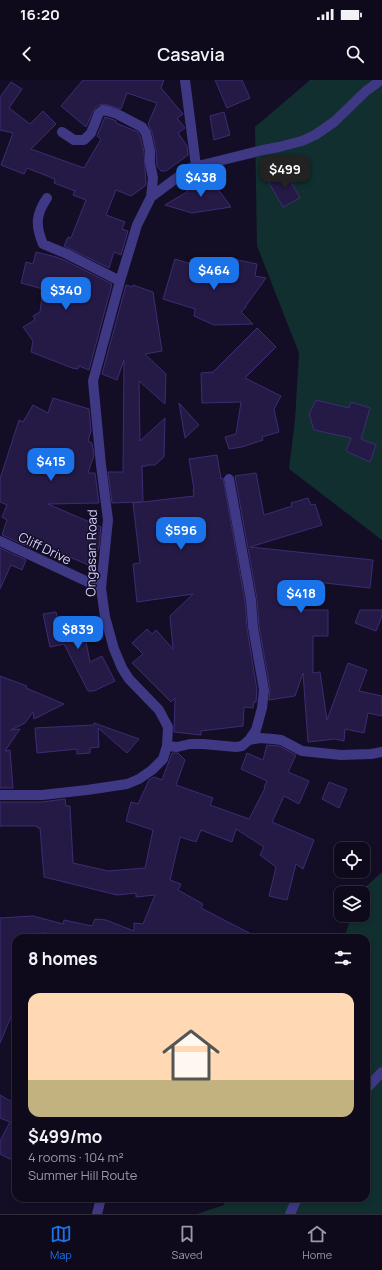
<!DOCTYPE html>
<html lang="en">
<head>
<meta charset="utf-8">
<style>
  body { margin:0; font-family:Manrope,sans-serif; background:#171325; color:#f1f3f6; height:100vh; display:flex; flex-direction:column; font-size:15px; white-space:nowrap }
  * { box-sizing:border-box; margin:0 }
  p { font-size:13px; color:#9b9aa3 }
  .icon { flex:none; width:22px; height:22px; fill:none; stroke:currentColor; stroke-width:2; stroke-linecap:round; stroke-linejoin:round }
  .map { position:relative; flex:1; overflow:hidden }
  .sheet { position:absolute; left:12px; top:854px; width:358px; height:268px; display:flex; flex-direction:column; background:#0e0a1c; border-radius:12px; box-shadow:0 2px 6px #0003,0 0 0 1px #2e2b3b }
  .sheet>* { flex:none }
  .controls { position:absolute; left:334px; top:762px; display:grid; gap:8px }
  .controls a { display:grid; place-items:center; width:36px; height:36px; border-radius:8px; background:#0e0a1c; box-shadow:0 2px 6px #0003,0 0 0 1px #2e2b3b; font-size:20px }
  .price { position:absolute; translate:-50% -34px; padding:0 9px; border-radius:8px; background:#1a73e8; color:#fff; font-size:13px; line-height:26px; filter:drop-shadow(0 1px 2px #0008) }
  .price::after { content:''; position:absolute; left:50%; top:24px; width:12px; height:9px; margin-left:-6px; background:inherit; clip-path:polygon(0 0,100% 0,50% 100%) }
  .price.current { background:#222; color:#fff }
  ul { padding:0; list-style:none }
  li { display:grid; align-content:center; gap:8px; height:212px; padding:0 16px }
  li+li { border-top:1px solid #2e2b3b }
  li span { display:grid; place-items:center; height:124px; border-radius:12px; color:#555 }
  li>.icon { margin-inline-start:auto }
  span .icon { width:72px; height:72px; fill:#fffc; stroke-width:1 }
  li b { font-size:17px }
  h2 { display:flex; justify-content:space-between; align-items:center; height:48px; padding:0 16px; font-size:17px }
  .status { display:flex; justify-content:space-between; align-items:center; height:28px; padding:0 20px; background:#0e0a1c; direction:ltr }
  .status svg { height:11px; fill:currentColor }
  header { display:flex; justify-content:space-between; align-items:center; height:52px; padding:0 16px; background:#0e0a1c; font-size:18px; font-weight:600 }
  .dock { display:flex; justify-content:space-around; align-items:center; height:56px; border-top:1px solid #2e2b3b; background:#0e0a1c; font-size:11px; color:#9b9aa3 }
  .dock a { display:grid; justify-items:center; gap:2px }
  .dock .current { color:#1a73e8 }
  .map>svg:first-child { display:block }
</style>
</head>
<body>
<div class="status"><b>16:20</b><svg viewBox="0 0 49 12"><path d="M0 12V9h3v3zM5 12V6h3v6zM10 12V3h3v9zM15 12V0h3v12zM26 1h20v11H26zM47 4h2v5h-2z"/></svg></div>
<header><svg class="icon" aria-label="back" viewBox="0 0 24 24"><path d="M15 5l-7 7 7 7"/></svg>Casavia<svg class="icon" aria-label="search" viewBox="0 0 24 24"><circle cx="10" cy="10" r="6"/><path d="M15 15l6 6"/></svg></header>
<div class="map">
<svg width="382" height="1134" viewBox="0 0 382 1134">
  <rect width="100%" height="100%" fill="#130e25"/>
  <path fill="#112f2f" d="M310,0H382V460L289,389L295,340L299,273L257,166L255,47Z
    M382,792V1134H197L224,1125L223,1118H366V858H344L352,835H363V813L360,812Z"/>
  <path fill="#251a46" stroke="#3d2c73" d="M83,0H164L161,8L183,34L177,38L185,48L178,53L187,66L188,75L166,91H161L157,86L156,70L152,52L148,44L157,23L127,13L121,29L104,24L99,25L95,28L86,47L61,26Z
    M215,0H242L250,18L227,28Z
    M11,2L22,9L9,28L30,44L43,31L56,44L31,69L84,88L101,59L97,56L105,37L114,40L116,41V43L138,52L140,56L144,72L146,104L145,106L131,116L116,110L106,135L125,142L122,149L128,151L121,175L114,172L109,188L64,166L68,157L71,158L86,120L73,115L75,111L54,103L55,99L27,88L24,94L1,85L13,53L0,50V17Z
    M224,32L230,55L214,60L210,36Z
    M286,93L300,118L283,127L269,103Z
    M210,98L231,127L192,133L165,125L187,112L186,109L202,99Z
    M36,172L56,177L64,180L112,204L89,290L79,286L78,289L72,288L31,272L33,261L23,247L35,240L33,236L40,232L43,209L21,203L26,182L33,184Z
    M175,179L210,190L231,192L233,179L257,184L255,196L266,198L245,227H246L241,232L253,244L214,245L194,236L195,229L163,219Z
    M126,205L133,207V205L153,212L162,271L145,274L166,294L165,324L139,301L140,361L165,338L164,377L155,385H147V386H142L143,422L194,416L193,409H194L189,379L217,375L221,399L223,398L245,521L247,548L257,610L256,622H254L253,628L244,627L243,646L201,651V655L174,652L175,618L171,622L132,583L143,574L132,563L147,549L152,554L156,550L173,569L170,536L193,514L137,522L133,484L140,483L133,423L142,422L112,423L108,392H123L124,280L117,300L102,294Z
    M257,248L276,267L245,298L281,316L274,329L279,352L262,357L263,360L242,367L229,369L225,357L236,354L241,322L202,323L201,293L213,292Z
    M53,318L89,329L91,351L88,361L92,363L94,375L88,393H95L99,423L48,424L101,447L99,468L91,486L34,462L31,468L2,455L7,440L2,437L7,425L0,422V399L19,340L23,342L33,325L48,333Z
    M316,320L349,328L351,322L370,328L361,359L376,365L370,382L346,371L351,358L314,350L309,334Z
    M179,323L199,345L185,358Z
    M256,393L264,435L292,426L291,423L308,418L311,425L315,424L322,445L250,467L373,480L370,508L298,500V530H328V556H313V593L320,592L327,640L348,583L367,590L359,611L382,616V636L368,633L364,653L345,649L344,661L335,659L308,662L303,593L295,616L269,620L270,609L259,546L257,519L235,396Z
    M0,468L26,480L22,490L11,485L0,509Z
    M360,530H382V536L376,551L355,543Z
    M56,532L58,541L81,536L90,582L102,576L115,601L94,611H88L64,564L50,567L43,534Z
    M0,596L27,606L26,608L64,624L34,639L33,632L25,643L11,650L20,649L5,671L10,670L13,708H0Z
    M94,643L139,659L127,673L98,648L99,667L90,668V673L77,674V669L37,673L35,648L94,645Z
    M267,665L279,666L296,675L288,692L309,701L299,724L284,716L272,742L314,760L303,789L296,784L287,820L269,816L276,787L260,775L264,767L236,749L232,762L201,750L196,762L180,757L170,800L181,804L178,810L203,824L201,828L259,858H62L45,853L25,854V858H16V925L0,963V838L33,836L63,844L64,840L92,846L95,839L106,840L134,851V843L143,844L155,815L136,817V813L117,815L44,797L40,748H38L37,746H0V722H42L65,719L66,726H70L73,783L108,791L145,788L153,750L126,741L131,722L138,724L149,700L154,697L162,700L172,673H178L185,680L176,705L213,718L210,725L249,739L265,708L264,707L267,701L241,689L247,673L263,680Z
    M329,702L347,709L339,728L322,719Z
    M0,1015L16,1024V1082L0,1074V1061L10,1042L0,1038Z"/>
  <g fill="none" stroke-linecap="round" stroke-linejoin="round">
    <path stroke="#3f3885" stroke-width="10" d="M185,0L196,86
      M62,52L74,60H84L91,53L99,33L103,30L108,31L117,34L142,47L146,53L150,71V83L153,98L151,117
      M47,118C36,134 35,145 43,164L67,174L120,201
      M0,461L101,508
      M249,660L260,658L273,659L281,660L302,671L341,675L371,674L382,672
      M167,666L177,667L190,664H203L236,667L242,666L249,660L256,650L262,628L264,610L253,547L251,520L229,399
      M0,715H42L87,710L127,704L139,699L152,690L163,679L167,666L168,647L159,630L129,599L122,588L114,569L105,537L101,508L108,440L101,385L93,301L120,201L137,145L151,117L190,88L263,70L279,67L302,61L315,55L334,42L366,11L381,0
      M366,1009L382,992
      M97,1134L101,1118
      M290,1134L297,1118"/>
  </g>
  <g text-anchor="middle" stroke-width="3" stroke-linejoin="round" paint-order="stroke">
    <g font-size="13" fill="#d9d2ff" stroke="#130e25">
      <text transform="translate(45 468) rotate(26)" y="5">Cliff Drive</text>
      <text transform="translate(91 473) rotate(-89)" y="5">Ongasan Road</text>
    </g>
  </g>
</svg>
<div class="controls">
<a><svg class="icon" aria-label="locate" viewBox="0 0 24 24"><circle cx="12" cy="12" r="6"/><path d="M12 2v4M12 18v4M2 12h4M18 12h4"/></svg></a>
<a><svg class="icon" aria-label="layers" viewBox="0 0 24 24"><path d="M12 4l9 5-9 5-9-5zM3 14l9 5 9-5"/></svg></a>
</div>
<b class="price current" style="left:285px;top:110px">$499</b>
<b class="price" style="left:201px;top:118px">$438</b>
<b class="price" style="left:214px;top:211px">$464</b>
<b class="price" style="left:66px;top:231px">$340</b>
<b class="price" style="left:51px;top:402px">$415</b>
<b class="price" style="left:181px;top:471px">$596</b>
<b class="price" style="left:301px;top:534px">$418</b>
<b class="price" style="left:78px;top:570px">$839</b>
<section class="sheet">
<h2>8 homes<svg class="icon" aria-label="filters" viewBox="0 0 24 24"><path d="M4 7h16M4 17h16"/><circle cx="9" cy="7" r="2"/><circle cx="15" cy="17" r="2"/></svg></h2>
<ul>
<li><span style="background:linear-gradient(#ffd9b3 70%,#c2b280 0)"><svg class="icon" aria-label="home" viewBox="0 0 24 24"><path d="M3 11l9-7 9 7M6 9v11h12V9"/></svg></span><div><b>$499/mo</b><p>4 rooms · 104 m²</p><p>Summer Hill Route</p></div></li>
</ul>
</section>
</div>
<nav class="dock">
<a class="current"><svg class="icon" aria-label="map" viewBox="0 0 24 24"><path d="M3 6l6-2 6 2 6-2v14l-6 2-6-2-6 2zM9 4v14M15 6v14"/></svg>Map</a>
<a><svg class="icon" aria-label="saved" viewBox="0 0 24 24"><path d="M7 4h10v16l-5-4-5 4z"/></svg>Saved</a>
<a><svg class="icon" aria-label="home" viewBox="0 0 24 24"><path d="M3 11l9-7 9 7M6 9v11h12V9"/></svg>Home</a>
</nav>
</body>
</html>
